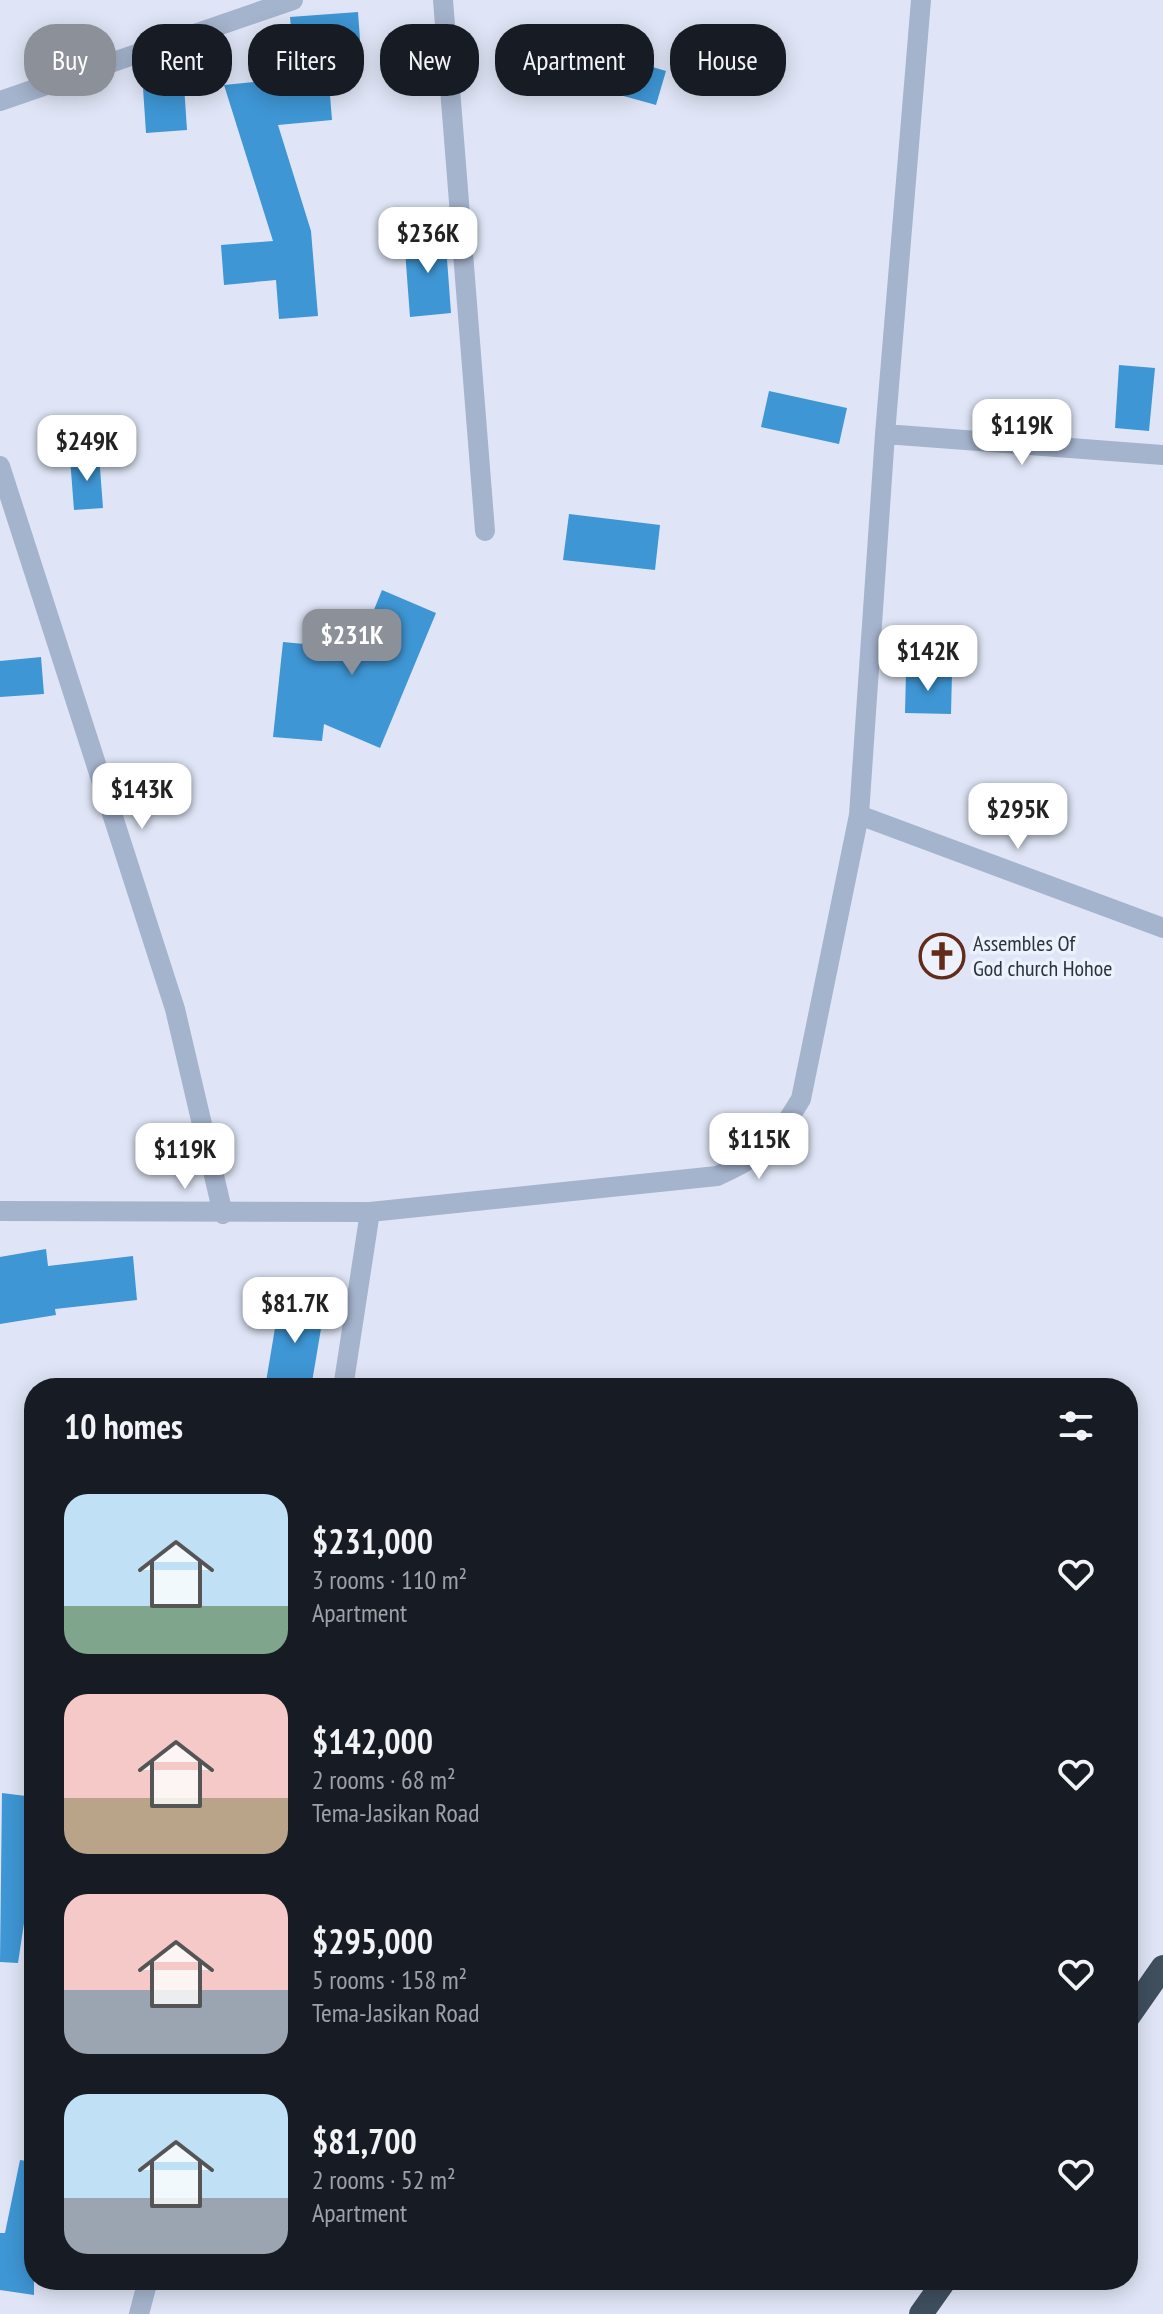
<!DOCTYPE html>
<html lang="en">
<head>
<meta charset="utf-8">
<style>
  body { margin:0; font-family:"PT Sans Narrow",sans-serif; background:#20242c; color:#f1f3f6; height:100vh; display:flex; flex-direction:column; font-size:30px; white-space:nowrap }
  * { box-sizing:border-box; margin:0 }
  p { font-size:26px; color:#9ea1a6 }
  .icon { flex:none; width:44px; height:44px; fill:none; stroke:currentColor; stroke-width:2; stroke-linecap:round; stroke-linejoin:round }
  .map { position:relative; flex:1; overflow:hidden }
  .drawer { position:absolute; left:24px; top:1378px; width:1114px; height:912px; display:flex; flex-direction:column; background:#171b24; border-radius:32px; box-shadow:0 4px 20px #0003 }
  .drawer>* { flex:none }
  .hud { position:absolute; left:24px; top:24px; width:1116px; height:72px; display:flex; gap:16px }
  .price { position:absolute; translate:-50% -68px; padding:0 18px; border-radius:16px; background:#fff; color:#222; font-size:26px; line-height:52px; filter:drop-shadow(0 2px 4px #0008) }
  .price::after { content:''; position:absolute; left:50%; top:48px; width:24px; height:18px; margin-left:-12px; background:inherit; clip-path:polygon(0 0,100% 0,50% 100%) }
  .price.selected { background:#8c9099; color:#fff }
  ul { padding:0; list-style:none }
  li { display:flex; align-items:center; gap:24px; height:200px; padding:0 40px }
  li span { display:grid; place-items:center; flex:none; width:224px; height:160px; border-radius:24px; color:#555 }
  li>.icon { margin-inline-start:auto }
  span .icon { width:96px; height:96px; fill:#fffc; stroke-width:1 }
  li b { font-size:34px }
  h2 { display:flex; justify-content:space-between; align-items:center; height:96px; padding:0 40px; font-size:34px }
  .pill { padding:0 28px; border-radius:32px; background:#171b24; box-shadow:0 4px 20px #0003; font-size:28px; line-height:72px }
  .pill.selected { background:#8c9099; color:#fff }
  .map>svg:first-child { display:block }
</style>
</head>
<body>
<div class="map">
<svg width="1163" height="2314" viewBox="0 0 1163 2314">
  <rect width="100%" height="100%" fill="#dfe5f6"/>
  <path fill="#3e96d4" d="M358,12L362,67L328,70L332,120L278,125L311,231L318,316L279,319L276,280L224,285L221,245L273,241L224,85L295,78L290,17Z
    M613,55L666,71L656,105L602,90Z
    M183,70L187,130L146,133L142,73Z
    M445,232L451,313L410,317L404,237Z
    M1119,365L1155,368L1149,431L1115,428Z
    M769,391L847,408L839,444L761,427Z
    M99,455L103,508L74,510L70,458Z
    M569,514L660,525L655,570L563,560Z
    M382,590L436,613L380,748L324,724L322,741L273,737L283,642L358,649Z
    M41,657L44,694L0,697V661Z
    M906,672L952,673L951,714L905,713Z
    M46,1249L48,1266L133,1256L137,1300L55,1309L56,1315L0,1324V1257Z
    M280,1298L325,1305L311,1388H265Z
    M2,1793L34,1797V1857L18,1963L0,1962Z
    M20,2160L34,2162V2295L0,2290V2233H5Z"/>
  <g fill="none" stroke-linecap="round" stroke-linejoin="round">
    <path stroke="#a5b4cd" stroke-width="20" d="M443,0L485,531
      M0,101L293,0
      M885,434L1163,455
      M0,466L175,1009L223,1214
      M859,815L1163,928
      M0,1211L370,1212L717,1176C765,1155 774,1143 801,1099L859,815L885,434L921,0
      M343,1388L370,1212
      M139,2314L148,2280"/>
    <path stroke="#3f4f5e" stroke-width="24" d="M1128,2017L1163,1967
      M921,2314L945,2280"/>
  </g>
  <defs>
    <g id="church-ring" transform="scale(2.3)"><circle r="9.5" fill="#ecf1fc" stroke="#632b19" stroke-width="1.5"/><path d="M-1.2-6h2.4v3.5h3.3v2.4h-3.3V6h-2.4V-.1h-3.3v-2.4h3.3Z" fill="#632b19"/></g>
  </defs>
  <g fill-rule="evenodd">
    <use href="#church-ring" x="942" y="956"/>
  </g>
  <g text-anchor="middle" stroke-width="7" stroke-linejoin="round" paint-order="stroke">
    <g font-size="22" fill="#29333c" stroke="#ecf1fc" text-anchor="start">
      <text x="973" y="951">Assembles Of<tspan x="973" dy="25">God church Hohoe</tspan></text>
    </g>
  </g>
</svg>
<b class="price" style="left:428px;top:275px">$236K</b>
<b class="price" style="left:1022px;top:467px">$119K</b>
<b class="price" style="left:87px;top:483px">$249K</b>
<b class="price selected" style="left:352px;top:677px">$231K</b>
<b class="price" style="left:928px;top:693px">$142K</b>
<b class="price" style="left:142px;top:831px">$143K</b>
<b class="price" style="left:1018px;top:851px">$295K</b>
<b class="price" style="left:759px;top:1181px">$115K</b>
<b class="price" style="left:185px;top:1191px">$119K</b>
<b class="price" style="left:295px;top:1345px">$81.7K</b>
<div class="hud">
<a class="pill selected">Buy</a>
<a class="pill">Rent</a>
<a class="pill">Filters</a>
<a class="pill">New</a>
<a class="pill">Apartment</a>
<a class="pill">House</a>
</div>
<section class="drawer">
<h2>10 homes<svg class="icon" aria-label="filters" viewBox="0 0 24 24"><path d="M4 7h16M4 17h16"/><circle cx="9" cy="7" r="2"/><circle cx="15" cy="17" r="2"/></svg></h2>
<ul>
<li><span style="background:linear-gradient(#bfe0f5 70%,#7fa58c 0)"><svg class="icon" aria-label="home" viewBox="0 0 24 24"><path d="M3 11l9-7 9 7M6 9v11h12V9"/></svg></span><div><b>$231,000</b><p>3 rooms · 110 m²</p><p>Apartment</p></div><svg class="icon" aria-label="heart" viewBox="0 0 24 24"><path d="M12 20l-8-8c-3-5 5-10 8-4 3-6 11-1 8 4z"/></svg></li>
<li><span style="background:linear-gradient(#f6c9c9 65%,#b9a48a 0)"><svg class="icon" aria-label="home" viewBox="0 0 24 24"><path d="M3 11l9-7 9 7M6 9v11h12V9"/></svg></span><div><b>$142,000</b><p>2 rooms · 68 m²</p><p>Tema-Jasikan Road</p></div><svg class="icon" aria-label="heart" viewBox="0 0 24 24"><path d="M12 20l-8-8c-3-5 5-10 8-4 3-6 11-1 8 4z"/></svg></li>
<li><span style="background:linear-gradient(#f6c9c9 60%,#9aa5b1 0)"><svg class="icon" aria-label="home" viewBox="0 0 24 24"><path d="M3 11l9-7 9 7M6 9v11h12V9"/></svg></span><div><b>$295,000</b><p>5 rooms · 158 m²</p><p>Tema-Jasikan Road</p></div><svg class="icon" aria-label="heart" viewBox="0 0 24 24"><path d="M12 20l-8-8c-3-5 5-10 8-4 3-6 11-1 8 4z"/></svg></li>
<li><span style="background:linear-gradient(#bfe0f5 65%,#9aa5b1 0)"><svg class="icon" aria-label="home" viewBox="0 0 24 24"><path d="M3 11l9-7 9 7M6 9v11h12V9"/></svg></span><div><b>$81,700</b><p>2 rooms · 52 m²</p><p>Apartment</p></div><svg class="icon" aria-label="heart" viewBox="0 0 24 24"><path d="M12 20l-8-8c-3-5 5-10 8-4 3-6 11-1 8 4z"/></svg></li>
</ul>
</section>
</div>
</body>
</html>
